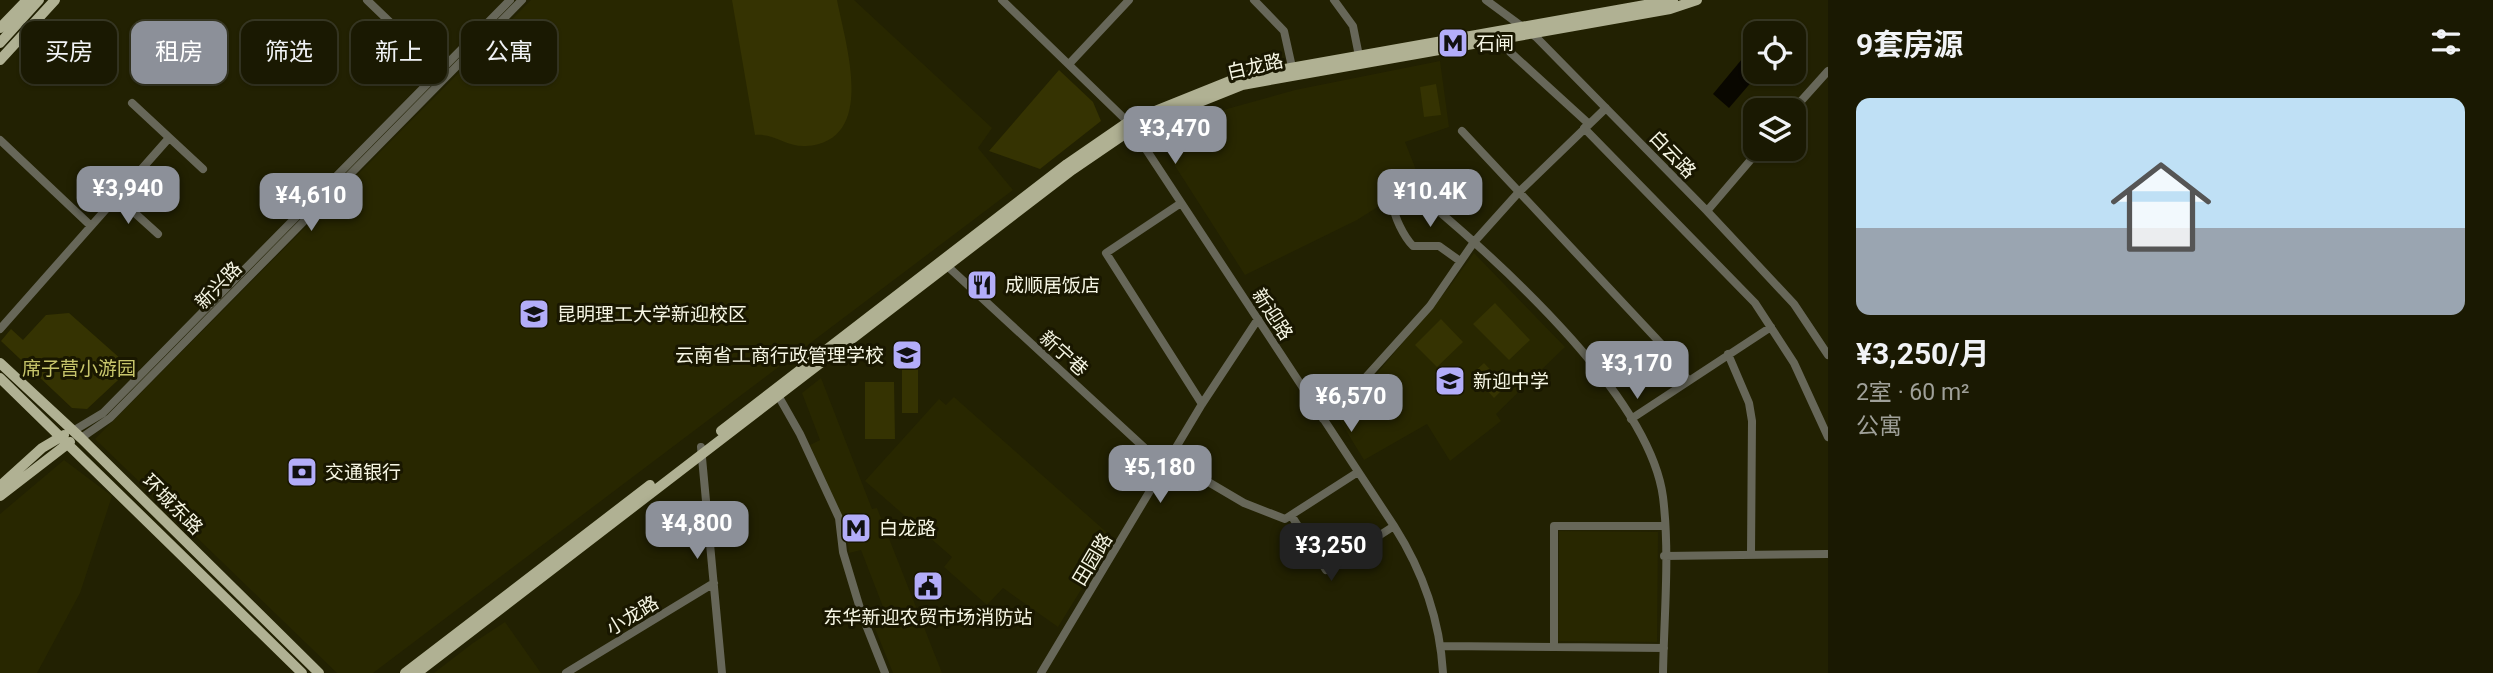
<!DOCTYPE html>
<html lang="zh">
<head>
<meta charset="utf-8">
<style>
  body { margin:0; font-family:Roboto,"Noto Sans SC",sans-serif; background:#272611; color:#f1f3f6; height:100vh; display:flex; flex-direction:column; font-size:26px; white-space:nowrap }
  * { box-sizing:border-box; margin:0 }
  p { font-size:23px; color:#9fa099 }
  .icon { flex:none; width:38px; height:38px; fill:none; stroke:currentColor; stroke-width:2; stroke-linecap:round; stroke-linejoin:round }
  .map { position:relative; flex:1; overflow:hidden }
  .sheet { display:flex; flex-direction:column; background:#1a1902; width:665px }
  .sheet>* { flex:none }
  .top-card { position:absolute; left:21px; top:21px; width:665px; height:63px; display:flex; gap:14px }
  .tools { position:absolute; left:1743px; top:21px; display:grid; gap:14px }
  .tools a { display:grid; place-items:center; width:63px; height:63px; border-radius:14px; background:#1a1902; box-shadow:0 2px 5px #0004,0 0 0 2px #383824; font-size:35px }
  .price { position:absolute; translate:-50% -60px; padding:0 16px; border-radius:14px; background:#8c9099; color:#fff; font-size:23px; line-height:46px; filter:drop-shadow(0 2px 4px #0008) }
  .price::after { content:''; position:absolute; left:50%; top:42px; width:21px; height:16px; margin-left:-10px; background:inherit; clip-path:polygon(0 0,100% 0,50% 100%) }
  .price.selected { background:#222; color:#fff }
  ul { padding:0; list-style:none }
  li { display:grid; align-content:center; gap:14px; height:371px; padding:0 28px }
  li+li { border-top:2px solid #383824 }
  li span { display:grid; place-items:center; height:217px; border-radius:14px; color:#555 }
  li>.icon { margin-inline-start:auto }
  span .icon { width:126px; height:126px; fill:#fffc; stroke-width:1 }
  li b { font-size:30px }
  h2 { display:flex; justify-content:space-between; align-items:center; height:84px; padding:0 28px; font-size:30px }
  .chip { padding:0 24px; border-radius:14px; background:#1a1902; box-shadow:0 2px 5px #0004,0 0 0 2px #383824; font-size:24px; line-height:63px }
  .chip.selected { background:#8c9099; color:#fff }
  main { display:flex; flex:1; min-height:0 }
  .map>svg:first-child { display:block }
</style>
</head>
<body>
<main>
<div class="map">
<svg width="1828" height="673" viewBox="0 0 1828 673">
  <rect width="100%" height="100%" fill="#222102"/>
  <path fill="#282700" d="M531,0H854L992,128L978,148L1013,190L373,673H337L95,439Z
    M1440,61L1449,127L1405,142L1420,180L1357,220L1245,275L1170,158L1161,130L1180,122L1295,90Z
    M1474,253L1565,347L1496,414L1501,421L1450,461L1427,424L1364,460L1339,419L1450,286Z
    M821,378L872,509L877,508L942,673H893L874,626L877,625L874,617L885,612L861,550L849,553L847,536L810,445L820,440L802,393Z
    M954,397L1113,538L1058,627L1003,588L987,605L944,567L952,557L865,481L939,399L946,405Z
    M64,460L112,496L80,593L37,673H0V514Z
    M1559,531L1658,532L1657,642L1558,641Z
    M505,622L541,673H434L473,643Z"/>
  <path fill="#353302" d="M732,0H837C845,43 878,141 806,146C786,147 774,133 755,135Z
    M1059,70L1093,102L1101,121L1040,169L989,151Z
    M1436,84L1441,115L1424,117L1420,87Z
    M1495,303L1530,340L1509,360L1473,324Z
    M69,313L131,368L87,409L72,408L1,341L11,329L23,340L46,315Z
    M1441,319L1463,342L1437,367L1415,345Z
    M902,348H918V413H902Z
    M1484,363L1506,386L1494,398L1472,374Z
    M865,382H894L895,439H865Z"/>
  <path fill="#090700" d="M1747,53L1755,60V72H1760L1729,108L1713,94Z"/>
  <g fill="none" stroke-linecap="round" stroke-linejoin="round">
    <path stroke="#676759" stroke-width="8" d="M367,0L443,73
      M1002,0L1128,122L1394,526C1422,570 1440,621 1443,673
      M1254,0L1284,31L1292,67
      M1334,0L1353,26L1359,56
      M1486,0L1536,37L1707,211L1794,304L1828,355
      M1507,37L1510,52L1589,124
      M1070,63L1129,0
      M132,103L203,169
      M1793,110L1828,71
      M1584,128L1755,303L1794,363L1828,437
      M1462,131L1666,349L1688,380
      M0,140L91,226
      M1407,191C1401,194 1396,197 1394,203C1392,215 1405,238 1413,246H1439L1460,261
      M116,196L158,234
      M1181,203L1106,253L1202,404
      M1435,208C1508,270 1650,399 1663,497C1670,554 1664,615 1663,673
      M1707,211L1760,149
      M944,263L1149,452L1168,465
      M0,329L169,138
      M1728,354L1749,403L1752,421L1751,555
      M779,397L800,434L839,518L843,552L862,615L885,673
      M1323,419L1340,406L1430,306L1474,242L1518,193L1606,108
      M1631,419L1771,327
      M73,431L103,413L510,0
      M81,438L110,418L522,0
      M701,447L722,673
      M1171,460L1244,503L1285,519L1358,472
      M1291,515L1326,570L1394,526
      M1664,556L1828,554
      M1440,646L1554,647
      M1664,648L1554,647V526H1664
      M566,673L714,583
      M1041,673L1202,404L1258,319"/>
    <path stroke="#b0b193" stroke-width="10" d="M0,28L27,0
      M0,43L39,0
      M0,60L55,0
      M0,363L81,438L319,673
      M0,378L302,673
      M721,431L1067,164L1128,122L1240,77L1673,0
      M0,486L42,448L64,435
      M0,496L70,442
      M405,673L650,485
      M417,673L1072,170L1132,129L1242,85L1670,9L1697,0"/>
  </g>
  <defs>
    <g id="metro-square" transform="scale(1.575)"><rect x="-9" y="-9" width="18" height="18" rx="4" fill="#b3adf9" stroke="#191700"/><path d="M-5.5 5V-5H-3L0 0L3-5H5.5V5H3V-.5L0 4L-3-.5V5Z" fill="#111"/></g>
    <g id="restaurant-square" transform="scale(1.575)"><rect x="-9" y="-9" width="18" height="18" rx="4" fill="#b3adf9" stroke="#191700"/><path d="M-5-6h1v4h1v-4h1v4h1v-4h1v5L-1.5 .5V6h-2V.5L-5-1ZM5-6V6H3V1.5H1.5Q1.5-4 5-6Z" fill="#111"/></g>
    <g id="university-square" transform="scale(1.575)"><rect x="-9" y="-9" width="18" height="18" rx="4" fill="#b3adf9" stroke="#191700"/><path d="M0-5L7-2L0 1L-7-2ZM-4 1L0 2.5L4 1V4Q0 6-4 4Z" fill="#111"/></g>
    <g id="school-square" transform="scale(1.575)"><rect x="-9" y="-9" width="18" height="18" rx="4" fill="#b3adf9" stroke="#191700"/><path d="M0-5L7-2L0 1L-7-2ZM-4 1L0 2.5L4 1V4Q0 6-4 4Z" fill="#111"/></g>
    <g id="bank-square" transform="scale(1.575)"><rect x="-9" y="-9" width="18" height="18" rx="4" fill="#b3adf9" stroke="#191700"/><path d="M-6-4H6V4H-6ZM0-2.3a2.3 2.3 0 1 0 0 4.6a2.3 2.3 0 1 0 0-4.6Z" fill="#111"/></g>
    <g id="civic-square" transform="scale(1.575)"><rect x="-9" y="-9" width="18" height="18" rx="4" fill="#b3adf9" stroke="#191700"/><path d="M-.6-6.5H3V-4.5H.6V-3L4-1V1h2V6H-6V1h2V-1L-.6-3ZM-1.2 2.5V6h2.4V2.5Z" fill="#111"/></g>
  </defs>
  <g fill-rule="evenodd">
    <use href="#metro-square" x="1453" y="43"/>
    <use href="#restaurant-square" x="982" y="285"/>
    <use href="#university-square" x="534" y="314"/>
    <use href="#school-square" x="907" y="355"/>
    <use href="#school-square" x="1450" y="381"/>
    <use href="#bank-square" x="302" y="472"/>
    <use href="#metro-square" x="856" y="528"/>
    <use href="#civic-square" x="928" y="586"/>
  </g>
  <g text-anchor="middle" stroke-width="6" stroke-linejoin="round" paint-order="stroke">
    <g font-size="19" fill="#f6f6e4" stroke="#191700" text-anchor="start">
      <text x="1476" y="50">石闸</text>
      <text x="1005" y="292">成顺居饭店</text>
      <text x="557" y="321">昆明理工大学新迎校区</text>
      <text x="884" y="362" text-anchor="end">云南省工商行政管理学校</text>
      <text x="1473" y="388">新迎中学</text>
      <text x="325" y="479">交通银行</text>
      <text x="879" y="535">白龙路</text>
      <text x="928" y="624" text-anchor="middle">东华新迎农贸市场消防站</text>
    </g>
    <g font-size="19" fill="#f6f6e4" stroke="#191700">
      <text transform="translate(1255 66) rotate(-13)" y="7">白龙路</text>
      <text transform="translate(1673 154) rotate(46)" y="7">白云路</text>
      <text transform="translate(218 285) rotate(-46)" y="7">新兴路</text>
      <text transform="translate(1273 314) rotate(57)" y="7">新迎路</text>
      <text transform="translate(1064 353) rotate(42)" y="7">新宁巷</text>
      <text transform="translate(173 504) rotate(45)" y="7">环城东路</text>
      <text transform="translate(1092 559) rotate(-59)" y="7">田园路</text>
      <text transform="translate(632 615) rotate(-31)" y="7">小龙路</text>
    </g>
    <g font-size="19" fill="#c8c66b" stroke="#191700">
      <text x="79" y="375">席子营小游园</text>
    </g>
  </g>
</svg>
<div class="tools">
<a><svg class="icon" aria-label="locate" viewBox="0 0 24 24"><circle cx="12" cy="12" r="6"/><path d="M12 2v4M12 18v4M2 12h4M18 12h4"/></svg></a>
<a><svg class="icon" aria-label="layers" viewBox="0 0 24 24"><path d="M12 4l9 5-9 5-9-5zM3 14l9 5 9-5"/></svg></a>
</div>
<b class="price" style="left:1175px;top:166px">¥3,470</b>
<b class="price" style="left:128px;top:226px">¥3,940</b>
<b class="price" style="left:1430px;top:229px">¥10.4K</b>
<b class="price" style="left:311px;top:233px">¥4,610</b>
<b class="price" style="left:1637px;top:401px">¥3,170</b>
<b class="price" style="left:1351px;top:434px">¥6,570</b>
<b class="price" style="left:1160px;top:505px">¥5,180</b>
<b class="price" style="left:697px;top:561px">¥4,800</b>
<b class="price selected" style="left:1331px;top:583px">¥3,250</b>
<div class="top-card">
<a class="chip">买房</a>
<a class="chip selected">租房</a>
<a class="chip">筛选</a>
<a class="chip">新上</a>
<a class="chip">公寓</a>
</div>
</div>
<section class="sheet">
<h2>9套房源<svg class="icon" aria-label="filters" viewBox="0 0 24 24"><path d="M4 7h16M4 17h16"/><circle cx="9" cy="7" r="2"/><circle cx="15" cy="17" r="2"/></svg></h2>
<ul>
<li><span style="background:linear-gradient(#bfe0f5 60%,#9aa5b1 0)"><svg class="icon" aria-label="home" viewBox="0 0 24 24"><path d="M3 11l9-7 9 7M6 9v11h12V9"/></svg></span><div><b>¥3,250/月</b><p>2室 · 60 m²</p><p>公寓</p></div></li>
</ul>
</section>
</main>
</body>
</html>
